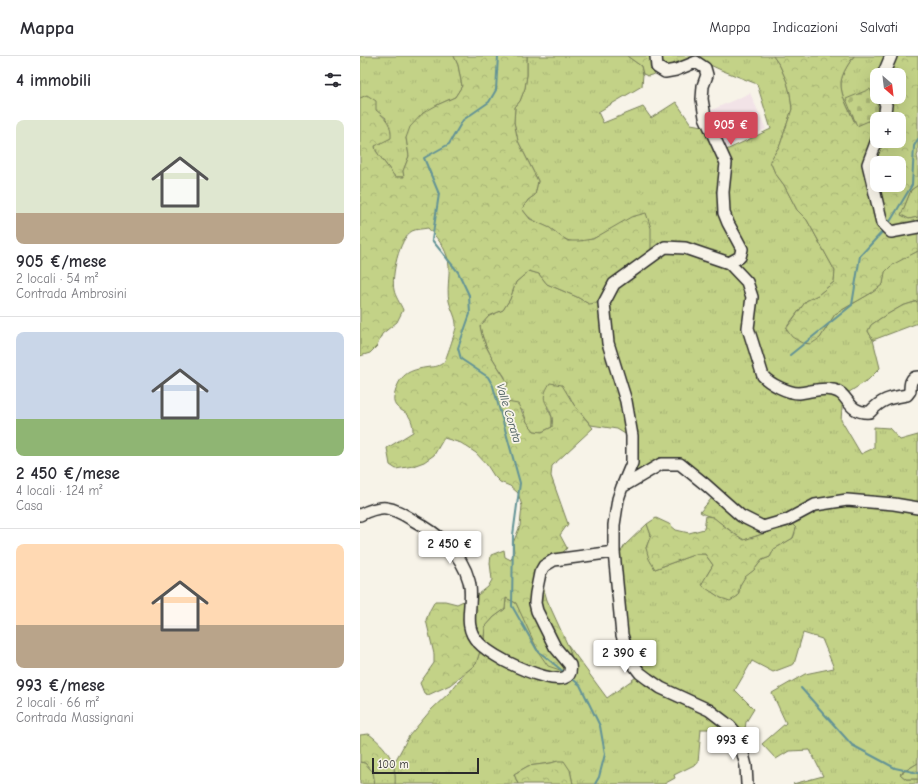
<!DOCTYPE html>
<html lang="it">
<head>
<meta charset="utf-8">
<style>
  body { margin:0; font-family:"Comic Neue",sans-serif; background:#f2f2f3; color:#2b2b33; height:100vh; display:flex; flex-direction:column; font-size:15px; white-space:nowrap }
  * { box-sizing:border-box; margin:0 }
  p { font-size:13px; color:#7c7c81 }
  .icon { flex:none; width:22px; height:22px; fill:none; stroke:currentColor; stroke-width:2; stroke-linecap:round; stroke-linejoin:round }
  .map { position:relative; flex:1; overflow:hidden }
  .details { display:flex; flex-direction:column; background:#fff; width:360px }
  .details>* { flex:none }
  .needle { width:26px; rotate:152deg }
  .controls { position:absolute; left:510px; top:12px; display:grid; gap:8px }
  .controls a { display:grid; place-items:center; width:36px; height:36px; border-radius:8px; background:#fff; box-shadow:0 4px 16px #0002; font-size:20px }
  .scale { position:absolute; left:12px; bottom:10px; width:107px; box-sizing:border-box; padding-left:4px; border:2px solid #2b2b2b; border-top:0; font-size:11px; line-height:14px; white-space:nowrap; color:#2b2b2b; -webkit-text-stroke:3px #f7f3e8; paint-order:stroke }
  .price { position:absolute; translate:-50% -34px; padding:0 9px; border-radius:4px; background:#fff; color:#222; font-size:13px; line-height:26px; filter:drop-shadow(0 1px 2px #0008) }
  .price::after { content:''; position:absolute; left:50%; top:24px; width:12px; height:9px; margin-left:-6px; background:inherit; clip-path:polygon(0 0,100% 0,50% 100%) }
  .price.on { background:#d1495b; color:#fff }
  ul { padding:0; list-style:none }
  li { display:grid; align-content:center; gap:8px; height:212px; padding:0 16px }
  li+li { border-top:1px solid #e1e1e2 }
  li span { display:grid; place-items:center; height:124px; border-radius:8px; color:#555 }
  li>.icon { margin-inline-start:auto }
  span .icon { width:72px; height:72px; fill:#fffc; stroke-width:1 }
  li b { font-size:17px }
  h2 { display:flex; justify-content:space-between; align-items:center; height:48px; padding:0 16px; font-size:17px }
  header { display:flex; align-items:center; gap:24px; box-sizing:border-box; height:56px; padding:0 20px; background:#fff; border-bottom:1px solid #e1e1e2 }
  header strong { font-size:19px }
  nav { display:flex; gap:22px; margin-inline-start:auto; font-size:14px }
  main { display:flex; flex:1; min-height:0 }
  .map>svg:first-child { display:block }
</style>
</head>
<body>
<header>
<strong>Mappa</strong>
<nav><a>Mappa</a><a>Indicazioni</a><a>Salvati</a></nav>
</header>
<main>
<section class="details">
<h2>4 immobili<svg class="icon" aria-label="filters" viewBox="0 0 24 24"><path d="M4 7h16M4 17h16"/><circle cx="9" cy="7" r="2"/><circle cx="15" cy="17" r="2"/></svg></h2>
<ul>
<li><span style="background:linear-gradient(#dfe7d0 75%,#b9a48a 0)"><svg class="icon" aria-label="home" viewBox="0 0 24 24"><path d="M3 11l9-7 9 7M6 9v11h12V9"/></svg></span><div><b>905 €/mese</b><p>2 locali · 54 m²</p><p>Contrada Ambrosini</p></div></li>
<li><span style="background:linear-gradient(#c9d6e8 70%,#8fb573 0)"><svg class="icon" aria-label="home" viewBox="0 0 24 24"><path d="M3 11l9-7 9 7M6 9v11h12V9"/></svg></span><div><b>2 450 €/mese</b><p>4 locali · 124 m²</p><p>Casa</p></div></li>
<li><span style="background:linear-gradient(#ffd9b3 65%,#b9a48a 0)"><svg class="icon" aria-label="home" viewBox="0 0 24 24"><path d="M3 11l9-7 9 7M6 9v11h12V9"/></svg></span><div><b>993 €/mese</b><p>2 locali · 66 m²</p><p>Contrada Massignani</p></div></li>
</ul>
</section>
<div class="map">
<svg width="558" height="728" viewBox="0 0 558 728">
  <defs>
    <pattern id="grass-tufts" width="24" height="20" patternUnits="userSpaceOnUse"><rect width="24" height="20" fill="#c3d287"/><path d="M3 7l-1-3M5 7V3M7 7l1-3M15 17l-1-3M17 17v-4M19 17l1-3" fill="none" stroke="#a8b475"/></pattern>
    <pattern id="forest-crowns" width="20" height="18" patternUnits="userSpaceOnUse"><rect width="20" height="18" fill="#c3d287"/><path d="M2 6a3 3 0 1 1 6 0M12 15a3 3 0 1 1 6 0" fill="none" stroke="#a8b475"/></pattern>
    <pattern id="cemetery-stones" width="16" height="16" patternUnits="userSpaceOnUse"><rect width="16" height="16" fill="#c3d287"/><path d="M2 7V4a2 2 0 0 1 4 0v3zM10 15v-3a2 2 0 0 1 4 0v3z" fill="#a8b475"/></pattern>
  </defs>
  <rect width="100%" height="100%" fill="#f7f3e8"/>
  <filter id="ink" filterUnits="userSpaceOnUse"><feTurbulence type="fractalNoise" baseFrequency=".025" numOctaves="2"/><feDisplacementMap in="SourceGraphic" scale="8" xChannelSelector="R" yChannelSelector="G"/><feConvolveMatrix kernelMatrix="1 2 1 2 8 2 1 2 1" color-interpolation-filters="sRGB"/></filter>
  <g filter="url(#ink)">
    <path fill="#f2e3e7" d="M390,37L406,73L364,92L347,56Z"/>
    <path fill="url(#grass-tufts)" stroke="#777e59" d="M0,0H94L98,9L102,30L95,41L77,49L46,82L49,100L43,115L44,121H35L16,95L15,90L26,62L0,42Z
      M167,0H267L281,10L283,18L282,30L238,56L243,67L283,51L291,62L316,46L331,68L353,72L362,96L411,73L397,28L361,14L335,2L310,12L299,7L298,0H413L420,10L427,26L430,37L432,53L420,89L410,105L415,117L424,129L437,154L447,164L452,173L475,215L474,226L458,239L446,245L426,272L460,282L475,258L513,236L523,228L525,215L539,204L558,195V245L542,250L521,262L511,269L508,275L513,284L520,312L508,324L483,340L481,364L501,398L514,392V371L529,372L540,384L558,379V707L540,718L546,723H558V728H433L463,720L450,694L429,695L416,703L402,688L426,667L412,637L445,618L474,612L462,583L443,577L434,608L413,616L392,605L375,634L394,653L386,666L385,673H341L338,707L314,719L315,722L304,728H213L210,714L198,705L191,707L168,710L154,718L158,728H35L33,709L49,680L71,654L90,636L106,616L116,608L124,582L125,571L134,561L145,553L146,542L156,547L171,577L212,607L208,589L247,642L279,619L263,582L257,502L265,489L287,468L291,479L286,492L295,513L336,498H345L353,509L345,522L352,536L361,542L378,540L380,529L384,521L394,514L402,504L410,501L414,493L433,482L435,477L431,467L415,474L384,484C374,478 365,470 355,463C350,459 347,461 340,456L357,436L323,407L272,420L275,384L257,373L231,369L214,349L209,339L187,351L192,361V371L182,376L174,375L167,366L163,355L148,347L141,345L145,321C134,305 123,289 120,270L129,260L143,254L150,243L156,226L169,215L179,218L187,228L217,241L229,248L251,173C238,181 222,190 207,184C200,181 196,175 189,172C175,165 172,166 162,153L168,144L175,139L178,125L158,85L154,66L155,51L160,45L165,32L167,19Z
      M494,0H534L528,19H517V41H531L529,52L504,66L494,65C489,53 480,39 481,26C482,17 489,7 494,0Z
      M558,129V161L549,163L541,159L551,134Z
      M0,706L5,707L13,716L15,728H0Z"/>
    <path fill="url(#forest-crowns)" stroke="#777e59" fill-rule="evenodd" d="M94,0H167V19L165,32L160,45L155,51L154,66L158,85L178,125L175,139L168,144L162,153L170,163L190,172L200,180L208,185H219L233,183L271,161L286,157L291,172V195L245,246L229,248L217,241L187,228L179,218L169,215L156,226L150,243L143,254L129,260L120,270C123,292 137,308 148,327L141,345L158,348L167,366L174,375L182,376L192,371C192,368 193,364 192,361C188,345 178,346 190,327L202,329L214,349L233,372L192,410L191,420L208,468L200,479L207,492L189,512L183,530L187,544L209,592L213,606L203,615L188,610L179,597L156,547L146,542L145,553L134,561L125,571L124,582L116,608L90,629L68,639L64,637L60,627L74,607V598L66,564L70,554L75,545H85L97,548L119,538L128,531L132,524L130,507L131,499L144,494L145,501L151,504L154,496L153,487L160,470L162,450L158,437L150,430L140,426L134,420L127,409L116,397L101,387L84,382L74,399L64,406L53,410L36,413L30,409L27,392L53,376C53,370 52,364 48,359C42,353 32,352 34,341C39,318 48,314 70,311C75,311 80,310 84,306C86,304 95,276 96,272C97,262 91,254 89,245C86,230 92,214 87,200C83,188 76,181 68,172C63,173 56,173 52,175C39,182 31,221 34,234C35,240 40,247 43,254L37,266L22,278L17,290L10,297L0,300V42L7,39L16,45V54C26,62 32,69 31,82L15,90L16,95L35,121H44L43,115L49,100L46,82L50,71L63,57L77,49L95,41L102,30L98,9Z
      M267,0H298V17L288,20L283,18L281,10Z
      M413,0H494C489,7 482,17 481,26C480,39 489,53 494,65L504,66L529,52L531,41H539V19H528L534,0H558V97L557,100L558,104V129L551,134L541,159L549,163L558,161V195L532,209L525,216L523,228L513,236L475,258L460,282L451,288L442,287L432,281L426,273L446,245L458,239L474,226L475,215L452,173L447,164L437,154L424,129L415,117L410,105L420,89L432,53L430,37L427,26L420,10ZM517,63H539V85H517ZM517,107H539V129H517Z
      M558,245V267L513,284L508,275L511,269L521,262L542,250Z
      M346,460L353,461L373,477L384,484L415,474L431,467L436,472L433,482L414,493L410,501L402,504L394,514L385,521L380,529L378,540L370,545L361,542L341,529L353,509L345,498H336L295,513L289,503L286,492L291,479L287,468L296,462L309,468L316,474L329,477L344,473Z
      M9,678C26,691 37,705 35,728H15L13,716L5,707L0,706V679Z
      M198,705H204L210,714L213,728H158L154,718L168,710L191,707Z
      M558,707V723H546L540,718Z"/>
    <path fill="url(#cemetery-stones)" stroke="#777e59" d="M510,33L522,59L497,70L486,43Z"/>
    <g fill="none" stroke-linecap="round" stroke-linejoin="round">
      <path stroke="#639396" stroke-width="2" d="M138,0L136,34L129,46L103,64L89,88L64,102L79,138L72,184L98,216L109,239L110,258L98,292L101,303L128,321L133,330L160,427L153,479L152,550L177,594L205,617
        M528,169L552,129L554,90L558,83
        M430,299L492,249L500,200L524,174
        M210,621L220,629L240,670L245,698L239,721L235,728
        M441,632L492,689L535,712L558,717"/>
      <g stroke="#2b2b2b" stroke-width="14">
        <path id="minor" d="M296,0L297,11L305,16L316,14L336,6L345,12L347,19L343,30L342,43L345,61L366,107L363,136L364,157L368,167L382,193L380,201L369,207
          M523,19L531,0
          M523,41L526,49L524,63
          M517,84L508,108L522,167L531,176L558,171
          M369,207L387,226L392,241L388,272L403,320C410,328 428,337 439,337C450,336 461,331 473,334C490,337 486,358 510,356C522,343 529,342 547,339L550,335C550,329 550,321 558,321
          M262,431L272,407V380L266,345L248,287L244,247L254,228L305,191L325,192L369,207
          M0,459C8,455 17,451 26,452C35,453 43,458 51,463C77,477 101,495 109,525C115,546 101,569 118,586C125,594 136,600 145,605C157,611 216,639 210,609L195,591L177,555L175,547L176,537L180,517L184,510L194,504L254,496
          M387,728L386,710L381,690L376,677L370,670L349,654L301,632L288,623L280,617L270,604L262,579L254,496V469L258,443L262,431L301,408H320L346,429L381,460L403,471L427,464L455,449L487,444L534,448L558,452"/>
      </g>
      <use href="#minor" stroke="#f7f3e8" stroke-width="11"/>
    </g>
  </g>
  <g text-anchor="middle" stroke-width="3.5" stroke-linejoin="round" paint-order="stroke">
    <g font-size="12" font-style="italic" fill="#425658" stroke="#f7f3e8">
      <text transform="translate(149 357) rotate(73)" y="4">Valle Corata</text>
    </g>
  </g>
</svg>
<div class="controls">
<a><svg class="needle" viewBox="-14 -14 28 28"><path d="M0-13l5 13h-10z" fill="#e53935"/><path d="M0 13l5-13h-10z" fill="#7c7c81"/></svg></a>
<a>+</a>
<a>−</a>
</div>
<div class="scale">100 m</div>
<b class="price on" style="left:371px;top:90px">905 €</b>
<b class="price" style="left:90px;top:509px">2 450 €</b>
<b class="price" style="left:265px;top:618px">2 390 €</b>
<b class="price" style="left:373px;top:705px">993 €</b>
</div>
</main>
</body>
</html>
